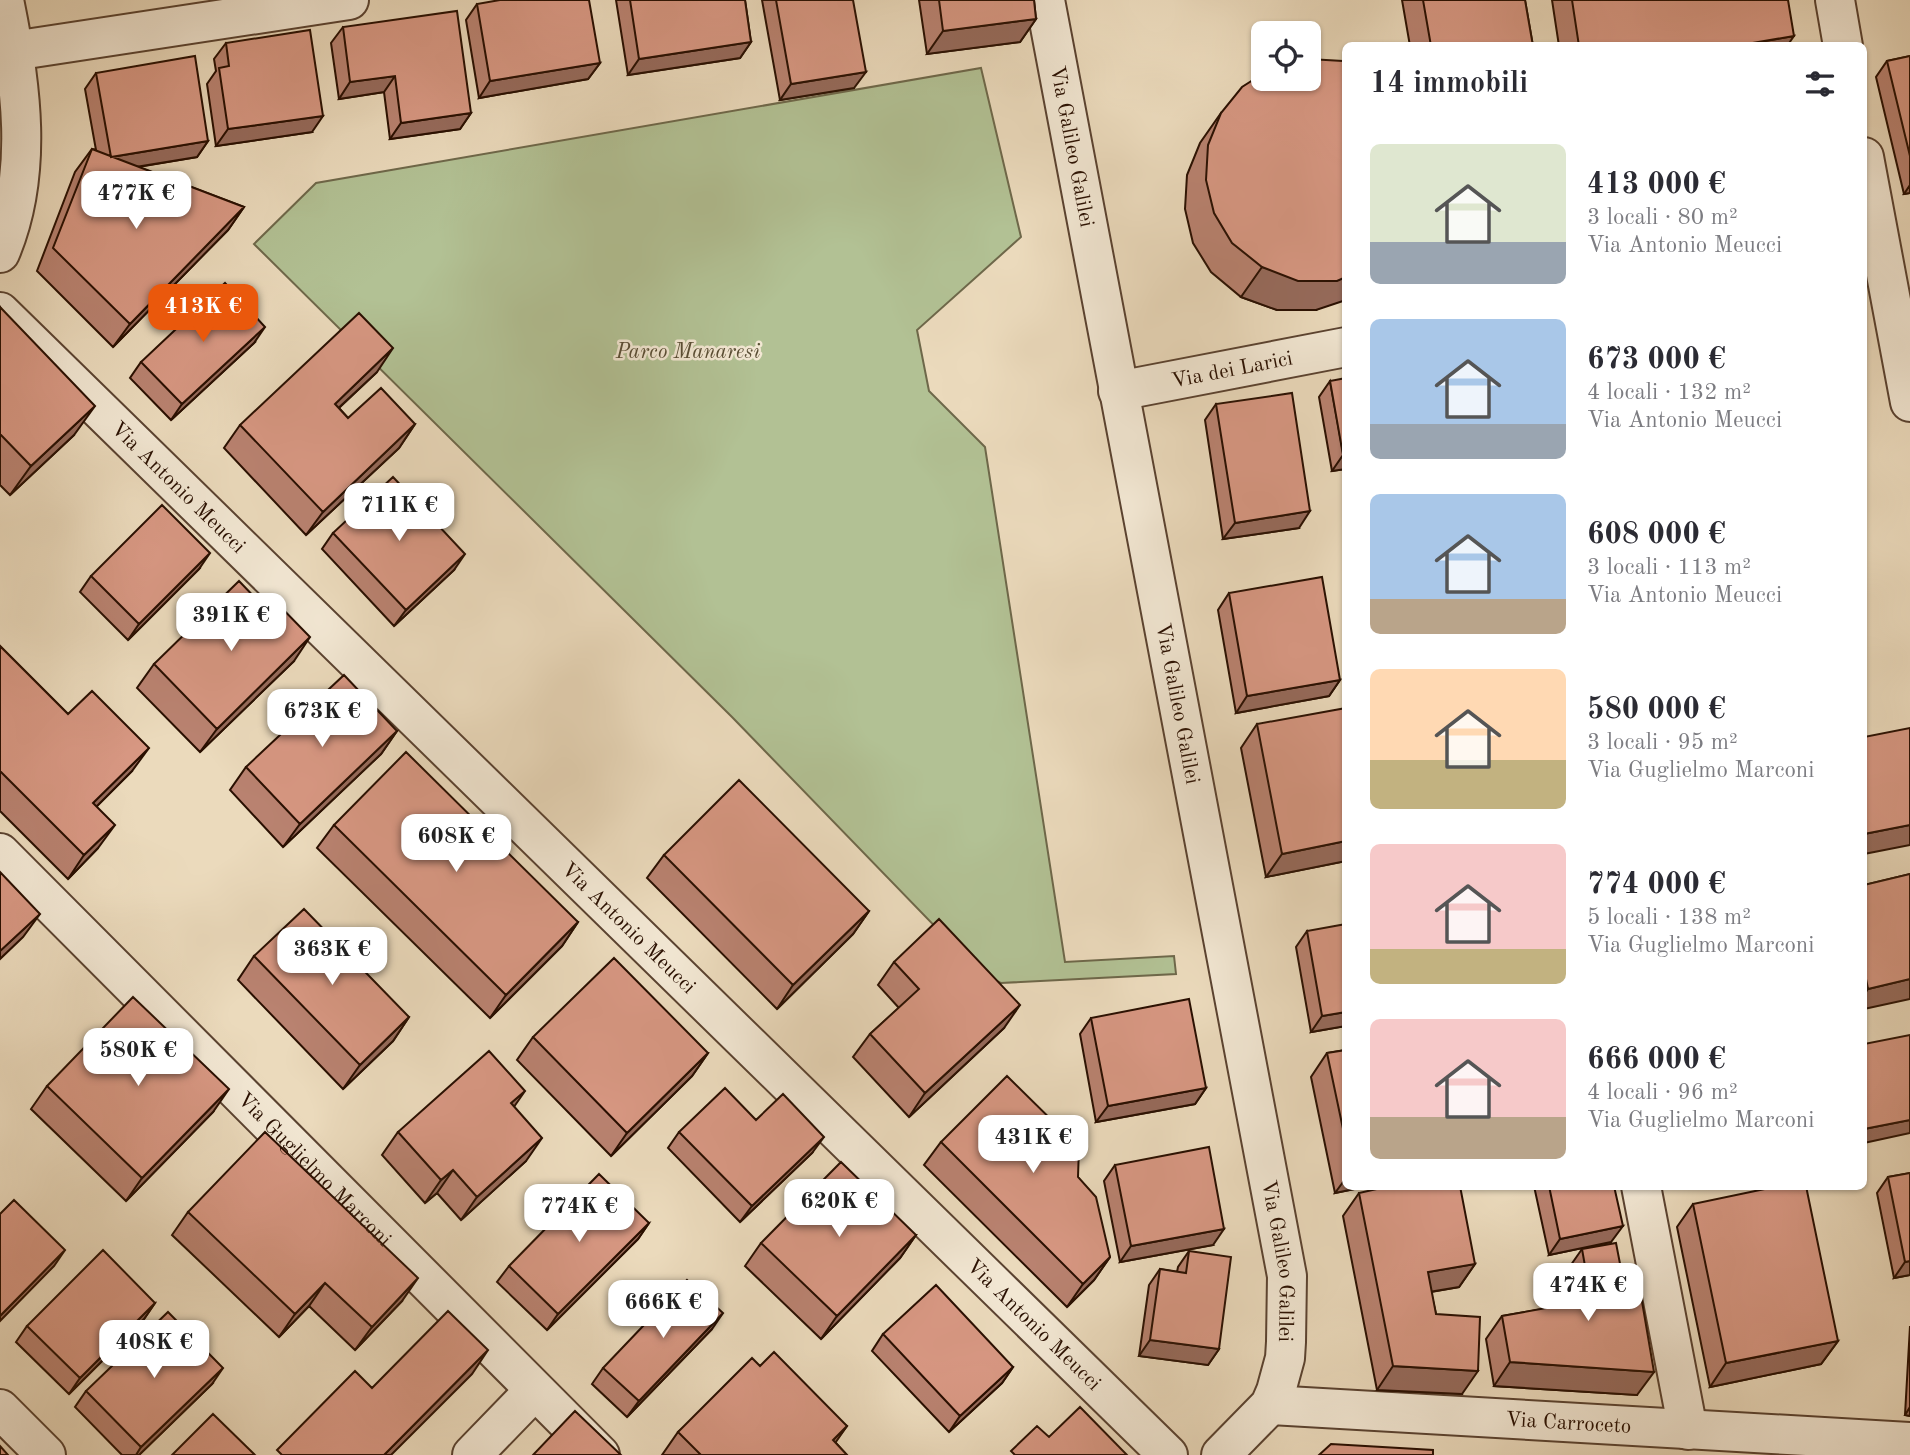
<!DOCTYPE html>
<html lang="it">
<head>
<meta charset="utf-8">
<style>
  body { margin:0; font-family:"Old Standard TT",serif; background:#f2f2f3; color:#2b2b33; height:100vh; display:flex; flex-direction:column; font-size:26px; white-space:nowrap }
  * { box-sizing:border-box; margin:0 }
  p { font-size:23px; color:#7c7c81 }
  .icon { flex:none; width:38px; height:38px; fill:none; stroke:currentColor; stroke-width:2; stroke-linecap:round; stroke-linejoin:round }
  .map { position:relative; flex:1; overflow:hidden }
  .panel { position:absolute; left:1342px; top:42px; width:525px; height:1148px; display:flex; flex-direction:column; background:#fff; border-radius:10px; box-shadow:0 2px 5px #0004 }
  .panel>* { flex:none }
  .fabs { position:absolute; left:1251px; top:21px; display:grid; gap:14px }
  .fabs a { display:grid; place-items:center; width:70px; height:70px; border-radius:10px; background:#fff; box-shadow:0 2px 5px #0004; font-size:35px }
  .price { position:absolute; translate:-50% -60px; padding:0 16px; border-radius:14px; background:#fff; color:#222; font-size:23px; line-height:46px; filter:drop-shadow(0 2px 4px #0008) }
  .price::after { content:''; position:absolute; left:50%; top:42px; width:21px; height:16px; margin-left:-10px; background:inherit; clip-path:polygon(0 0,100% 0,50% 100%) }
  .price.selected { background:#ea580c; color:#fff }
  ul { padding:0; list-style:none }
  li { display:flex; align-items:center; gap:21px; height:175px; padding:0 28px }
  li span { display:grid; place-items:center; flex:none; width:196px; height:140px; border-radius:10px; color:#555 }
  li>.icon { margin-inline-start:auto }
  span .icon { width:84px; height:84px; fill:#fffc; stroke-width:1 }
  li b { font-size:30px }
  h2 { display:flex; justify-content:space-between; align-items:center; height:84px; padding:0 28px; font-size:30px }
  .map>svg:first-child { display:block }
</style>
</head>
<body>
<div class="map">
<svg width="1910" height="1455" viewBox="0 0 1910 1455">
  <rect width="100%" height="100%" fill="#ebdabc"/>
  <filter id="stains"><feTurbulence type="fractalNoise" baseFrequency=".00286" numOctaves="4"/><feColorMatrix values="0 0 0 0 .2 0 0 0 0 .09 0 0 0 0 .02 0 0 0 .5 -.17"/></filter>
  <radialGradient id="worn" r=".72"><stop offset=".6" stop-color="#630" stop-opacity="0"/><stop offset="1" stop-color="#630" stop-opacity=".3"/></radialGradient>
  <path fill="#b2c194" stroke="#6e684a" stroke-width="2" d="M981,68L1021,237L917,330L929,391L985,447L1065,962L1174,956L1176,974L1001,983L982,975L732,717L254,244L316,183Z"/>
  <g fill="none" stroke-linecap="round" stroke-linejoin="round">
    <g stroke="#5a4230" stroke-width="42">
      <g id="street">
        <path id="s1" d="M1045,0L1287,1276L1286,1342L1285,1358L1276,1391L1270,1405L1221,1455"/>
        <path d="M1835,0L1843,46"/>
        <path d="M0,53L349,0"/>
        <path d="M1864,157L1910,402"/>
        <path d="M0,253C34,174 21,82 4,0"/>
        <path id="s2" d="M0,312L1168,1455"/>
        <path id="s3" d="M1118,391L1346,347"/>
        <path id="s4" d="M0,853L600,1455"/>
        <path d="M1641,1186L1688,1430"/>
        <path id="s5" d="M1270,1405L1910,1442"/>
        <path d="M0,1409L46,1455"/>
        <path d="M472,1455L534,1391"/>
      </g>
    </g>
    <use href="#street" stroke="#f2e7d3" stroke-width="38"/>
  </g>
  <path fill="#b98270" stroke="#290f01" stroke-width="2" d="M616,0H745L751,42L740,58L628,75Z
    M762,0H853L854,88L780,100Z
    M919,0H1034L1036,19L1020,42L927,54Z
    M1402,0H1525L1533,46H1410Z
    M1552,0H1788L1787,46H1559Z
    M477,4L600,63L588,79L479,98L466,20Z
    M343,27L471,113L460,129L390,139L384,92L339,99L331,43Z
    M226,43L312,132L216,146L207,84L216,71L214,59Z
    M1910,56V193L1904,194L1876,77L1887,61Z
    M96,73L208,141L197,157L138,167L244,207L228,230L113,347L37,271L75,172L92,149L96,150L85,89Z
    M1221,113L1316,310H1277L1241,297L1211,272L1193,243L1185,209L1187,175L1200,143Z
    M0,307L74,435L10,495L0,485Z
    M254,343L171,420L130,378L141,362Z
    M377,372L339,408L348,418L415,424L399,448L306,535L224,448L240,425Z
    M1330,381L1346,469L1332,471L1319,397Z
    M1216,404L1299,528L1223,539L1205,420Z
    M333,533L454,570L394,626L322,549Z
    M199,569L128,640L80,592L91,576Z
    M1229,593L1340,680L1329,696L1236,713L1218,610Z
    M260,603L294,661L200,752L137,688L154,664Z
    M0,646L68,714L132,771L96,807L98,848L68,879L0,811Z
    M1257,724L1346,861L1266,877L1241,748Z
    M397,731L381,754L283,847L230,790L246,767Z
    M334,825L578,922L562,946L490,1018L317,848Z
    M664,855L869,911L853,934L777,1009L647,878Z
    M1910,874L1864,1009V885Z
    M1307,931L1346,1026L1311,1032L1296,947Z
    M254,956L409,1017L393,1041L343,1089L238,980Z
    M894,962L1004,1028L909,1117L853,1057L870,1034L899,1008L878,985Z
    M1091,1018L1206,1088L1195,1104L1096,1122L1080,1034Z
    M533,1037L708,1053L692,1076L611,1156L517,1060Z
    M1346,1050V1186H1369L1335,1193L1311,1077L1327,1053Z
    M47,1086L213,1112L126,1201L31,1109Z
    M514,1107L526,1161L461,1220L437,1193L425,1203L382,1155L398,1132Z
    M679,1132L812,1153L740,1222L668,1148Z
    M941,1142L1078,1177L1110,1257L1094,1280L1067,1307L924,1165Z
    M1115,1165L1213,1245L1120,1262L1104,1181Z
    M1910,1173V1275L1894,1278L1877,1193L1888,1177Z
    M1534,1186H1614L1611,1242L1549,1255Z
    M1359,1193L1475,1264L1459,1287L1431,1292L1436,1314L1462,1394L1377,1390L1343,1216Z
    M1693,1204L1838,1341L1821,1364L1710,1387L1677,1227Z
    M188,1212L402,1301L355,1350L309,1306L279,1337L172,1235Z
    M649,1223L638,1239L547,1330L497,1282L509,1266Z
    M916,1235L900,1258L821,1339L745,1266L761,1243Z
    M1582,1249L1622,1274L1637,1395L1494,1386L1486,1339L1502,1316L1571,1304L1566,1272Z
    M1189,1251L1219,1349L1208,1365L1139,1356L1149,1285L1160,1269L1177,1272L1178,1267Z
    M155,1303L144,1319L69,1394L16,1342L27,1326Z
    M1910,1326V1416L1905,1415Z
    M712,1329L627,1417L592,1384L603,1368Z
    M883,1334L1013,1367L1002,1383L949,1432L872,1351Z
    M760,1366L847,1426L835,1442L847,1455H662L678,1432Z
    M212,1384L139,1455H122L75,1407L86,1391Z"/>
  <path fill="#966a5b" stroke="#290f01" stroke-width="2" d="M1036,19L1020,42L927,54L943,31Z
    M1794,36L1787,46H1735Z
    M751,42L740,58L628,75L639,59Z
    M600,63L588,79L479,98L490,81Z
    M866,72L854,88L780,100L791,84Z
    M395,76L384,92L339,99L350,82Z
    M471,113L460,129L390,139L401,123Z
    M323,116L312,132L216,146L228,129Z
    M208,141L197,157L99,173L111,157Z
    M1910,185V193L1904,194Z
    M244,207L228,230L113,347L130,324Z
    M1262,267L1346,277V300L1316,310H1277L1241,297Z
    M265,327L254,343L171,420L182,404Z
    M393,348L377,372L318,427L335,404Z
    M95,406L74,435L10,495L31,466Z
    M415,424L399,448L306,535L323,512Z
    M1343,455H1346V469L1332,471Z
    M1310,511L1299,528L1223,539L1235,523Z
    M210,553L199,569L128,640L139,624Z
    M465,554L454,570L394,626L406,610Z
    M310,637L294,661L200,752L217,729Z
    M1340,680L1329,696L1236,713L1247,696Z
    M397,731L381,754L283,847L300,824Z
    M149,748L132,771L76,827L93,803Z
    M115,825L98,848L68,879L84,855Z
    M1910,825V845L1864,854V834Z
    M1346,841V861L1266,877L1282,854Z
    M869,911L853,934L777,1009L793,985Z
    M40,914L23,937L0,959V951Z
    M578,922L562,946L490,1018L506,995Z
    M1910,979V999L1864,1009V995L1868,989Z
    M1020,1005L1004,1028L909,1117L925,1093Z
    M1346,1012V1026L1311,1032L1322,1016Z
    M409,1017L393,1041L343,1089L360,1065Z
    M708,1053L692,1076L611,1156L627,1133Z
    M1206,1088L1195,1104L1096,1122L1108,1106Z
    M229,1089L213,1112L126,1201L142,1178Z
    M525,1091L509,1114L511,1103Z
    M1910,1120V1133L1864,1143V1129Z
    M824,1137L812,1153L740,1222L752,1206Z
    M542,1138L526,1161L461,1220L477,1197Z
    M453,1170L437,1193L425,1203L441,1180Z
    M1346,1178V1186H1369L1335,1193Z
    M649,1223L638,1239L547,1330L558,1314Z
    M1623,1226L1611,1242L1549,1255L1560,1239Z
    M1224,1229L1213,1245L1120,1262L1131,1246Z
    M916,1235L900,1258L821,1339L837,1316Z
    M65,1250L54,1266L0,1321V1316Z
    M1110,1257L1094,1280L1067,1307L1083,1284Z
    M1910,1261V1275L1894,1278L1905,1262Z
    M1475,1264L1459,1287L1411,1295L1428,1272Z
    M418,1278L402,1301L355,1350L372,1327Z
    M325,1283L309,1306L279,1337L295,1314Z
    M155,1303L144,1319L69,1394L80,1378Z
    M723,1313L712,1329L627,1417L639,1401Z
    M1150,1340L1219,1349L1208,1365L1139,1356Z
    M1838,1341L1821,1364L1710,1387L1726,1363Z
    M488,1350L472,1374L391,1455H384Z
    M1510,1362L1654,1372L1637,1395L1494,1386Z
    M1393,1366L1478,1371L1462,1394L1377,1390Z
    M1013,1367L1002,1383L949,1432L960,1416Z
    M223,1368L212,1384L139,1455H136L141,1447Z
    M1910,1407V1416L1905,1415Z
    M847,1426L831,1449L833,1440Z"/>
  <path fill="#d79782" stroke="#290f01" stroke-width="2" d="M500,0H589L600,63L490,81L477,4Z
    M630,0H745L751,42L639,59Z
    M776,0H853L866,72L791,84Z
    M939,0H1034L1036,19L943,31Z
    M1423,0H1525L1533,46H1431Z
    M1572,0H1788L1794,36L1735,46H1579Z
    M457,11L471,113L401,123L395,76L350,82L343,27Z
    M310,30L323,116L228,129L219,68L229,66L226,43Z
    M195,56L208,141L111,157L96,73Z
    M1910,56V156L1887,61Z
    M1309,59L1343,61L1346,62V277L1337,281H1298L1262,267L1232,243L1214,213L1206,180L1208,145L1221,113L1242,87L1264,73V79H1309Z
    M92,149L244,207L130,324L53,248Z
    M225,283L265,327L182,404L141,362Z
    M0,307L95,406L31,466L0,434Z
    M359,313L393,348L335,404L348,418L381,388L415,424L323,512L240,425Z
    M1346,378V455H1343L1330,381Z
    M1292,393L1310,511L1235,523L1216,404Z
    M393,477L465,554L406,610L333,533Z
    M162,505L210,553L139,624L91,576Z
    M1322,577L1340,680L1247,696L1229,593Z
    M239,581L260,603L271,597L310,637L217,729L154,664Z
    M0,646L68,714L92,691L149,748L93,803L115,825L84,855L0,771Z
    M344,675L397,731L300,824L246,767Z
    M1346,708V841L1282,854L1257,724Z
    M1910,728V825L1864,834V737Z
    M406,752L578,922L506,995L334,825Z
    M739,780L869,911L793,985L664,855Z
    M0,872L40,914L0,951Z
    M1910,874V979L1868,989L1864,969V885Z
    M304,909L409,1017L360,1065L254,956Z
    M939,919L1020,1005L925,1093L870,1034L919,989L894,962Z
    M1346,924V1012L1322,1016L1307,931Z
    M614,958L708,1053L627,1133L533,1037Z
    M133,997L229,1089L142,1178L47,1086Z
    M1189,999L1206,1088L1108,1106L1091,1018Z
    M1910,1035V1120L1864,1129V1044Z
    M1346,1050V1143L1327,1053Z
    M489,1051L525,1091L511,1103L542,1138L477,1197L453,1170L441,1180L398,1132Z
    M1007,1076L1079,1147L1078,1177L1096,1197L1110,1257L1083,1284L941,1142Z
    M725,1088L756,1120L783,1094L824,1137L752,1206L679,1132Z
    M265,1132L418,1278L372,1327L325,1283L295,1314L188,1212Z
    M1209,1147L1224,1229L1131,1246L1115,1165Z
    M841,1162L916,1235L837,1316L761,1243Z
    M1910,1173V1261L1905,1262L1888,1177Z
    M599,1174L649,1223L558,1314L509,1266Z
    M1390,1186H1460L1475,1264L1428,1272L1436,1314L1480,1317L1478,1371L1393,1366L1359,1193Z
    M1549,1186H1614L1623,1226L1560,1239Z
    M1779,1186H1806L1838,1341L1726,1363L1693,1204Z
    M14,1200L65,1250L0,1316V1214Z
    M1616,1243L1622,1274L1637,1272L1654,1372L1510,1362L1502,1316L1591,1300L1582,1249Z
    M103,1250L155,1303L80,1378L27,1326Z
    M1189,1251L1231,1257L1219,1349L1150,1340L1160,1269L1186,1273Z
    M687,1280L723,1313L639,1401L603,1368Z
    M936,1285L1013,1367L960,1416L883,1334Z
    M448,1311L488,1350L384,1455H282L277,1450L355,1371L372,1388Z
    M168,1312L223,1368L141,1447L86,1391Z
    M774,1352L847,1426L833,1440L847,1455H701L678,1432L752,1358L760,1366Z
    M1080,1407L1127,1455H1015L1011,1451L1037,1426L1049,1437Z
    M575,1411L621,1455H533Z
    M213,1414L255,1455H172Z
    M1331,1444L1433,1450V1455H1319Z
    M0,1446L8,1455H0Z"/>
  <g text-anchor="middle" stroke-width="5" stroke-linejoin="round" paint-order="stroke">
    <g font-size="21" fill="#290f01" stroke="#f2e7d3">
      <text dy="7" stroke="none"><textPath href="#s1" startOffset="149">Via Galileo Galilei</textPath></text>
      <text dy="7" stroke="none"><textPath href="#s3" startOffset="116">Via dei Larici</textPath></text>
      <text dy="7" stroke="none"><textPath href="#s2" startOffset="250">Via Antonio Meucci</textPath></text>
      <text dy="7" stroke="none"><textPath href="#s1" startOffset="716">Via Galileo Galilei</textPath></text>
      <text dy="7" stroke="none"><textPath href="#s2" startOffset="880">Via Antonio Meucci</textPath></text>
      <text dy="7" stroke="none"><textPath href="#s4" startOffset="446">Via Guglielmo Marconi</textPath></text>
      <text dy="7" stroke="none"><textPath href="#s1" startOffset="1283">Via Galileo Galilei</textPath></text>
      <text dy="7" stroke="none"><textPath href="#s2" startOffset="1447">Via Antonio Meucci</textPath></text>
      <text dy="7" stroke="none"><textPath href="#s5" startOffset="299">Via Carroceto</textPath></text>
    </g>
    <g font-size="21" font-style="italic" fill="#594d34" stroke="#f2e7d3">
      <text x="688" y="358">Parco Manaresi</text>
    </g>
  </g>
  <rect width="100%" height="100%" filter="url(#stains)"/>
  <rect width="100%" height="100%" fill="url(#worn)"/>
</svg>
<div class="fabs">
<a><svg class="icon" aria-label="locate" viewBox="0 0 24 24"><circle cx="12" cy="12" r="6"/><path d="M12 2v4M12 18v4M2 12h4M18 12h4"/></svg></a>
</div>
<b class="price" style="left:136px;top:231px">477K €</b>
<b class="price selected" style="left:203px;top:344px">413K €</b>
<b class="price" style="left:399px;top:543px">711K €</b>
<b class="price" style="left:231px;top:653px">391K €</b>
<b class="price" style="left:322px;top:749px">673K €</b>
<b class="price" style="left:456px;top:874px">608K €</b>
<b class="price" style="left:332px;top:987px">363K €</b>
<b class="price" style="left:138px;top:1088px">580K €</b>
<b class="price" style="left:1033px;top:1175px">431K €</b>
<b class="price" style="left:839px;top:1239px">620K €</b>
<b class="price" style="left:579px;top:1244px">774K €</b>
<b class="price" style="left:1588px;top:1323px">474K €</b>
<b class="price" style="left:663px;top:1340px">666K €</b>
<b class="price" style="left:154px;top:1380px">408K €</b>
<section class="panel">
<h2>14 immobili<svg class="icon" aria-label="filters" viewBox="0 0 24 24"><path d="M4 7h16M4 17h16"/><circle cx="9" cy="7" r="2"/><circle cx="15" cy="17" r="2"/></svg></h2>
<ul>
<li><span style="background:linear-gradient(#dfe7d0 70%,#9aa5b1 0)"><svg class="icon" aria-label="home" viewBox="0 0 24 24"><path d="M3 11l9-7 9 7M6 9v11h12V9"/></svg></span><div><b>413 000 €</b><p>3 locali · 80 m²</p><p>Via Antonio Meucci</p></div></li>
<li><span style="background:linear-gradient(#a9c7e8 75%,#9aa5b1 0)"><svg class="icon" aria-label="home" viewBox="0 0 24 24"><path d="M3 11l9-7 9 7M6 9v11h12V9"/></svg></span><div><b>673 000 €</b><p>4 locali · 132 m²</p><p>Via Antonio Meucci</p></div></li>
<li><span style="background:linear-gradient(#a9c7e8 75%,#b9a48a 0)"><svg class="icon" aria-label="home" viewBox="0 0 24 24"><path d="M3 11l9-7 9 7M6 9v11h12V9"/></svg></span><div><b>608 000 €</b><p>3 locali · 113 m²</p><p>Via Antonio Meucci</p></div></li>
<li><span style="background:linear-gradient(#ffd9b3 65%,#c2b280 0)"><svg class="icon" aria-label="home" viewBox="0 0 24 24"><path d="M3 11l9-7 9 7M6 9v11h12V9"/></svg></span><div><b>580 000 €</b><p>3 locali · 95 m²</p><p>Via Guglielmo Marconi</p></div></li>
<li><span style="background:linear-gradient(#f6c9c9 75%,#c2b280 0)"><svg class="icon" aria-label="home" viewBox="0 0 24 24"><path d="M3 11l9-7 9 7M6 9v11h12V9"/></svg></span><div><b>774 000 €</b><p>5 locali · 138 m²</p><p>Via Guglielmo Marconi</p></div></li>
<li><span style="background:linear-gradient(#f6c9c9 70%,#b9a48a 0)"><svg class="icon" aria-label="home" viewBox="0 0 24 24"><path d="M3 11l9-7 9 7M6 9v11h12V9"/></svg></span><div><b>666 000 €</b><p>4 locali · 96 m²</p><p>Via Guglielmo Marconi</p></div></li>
</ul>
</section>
</div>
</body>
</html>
